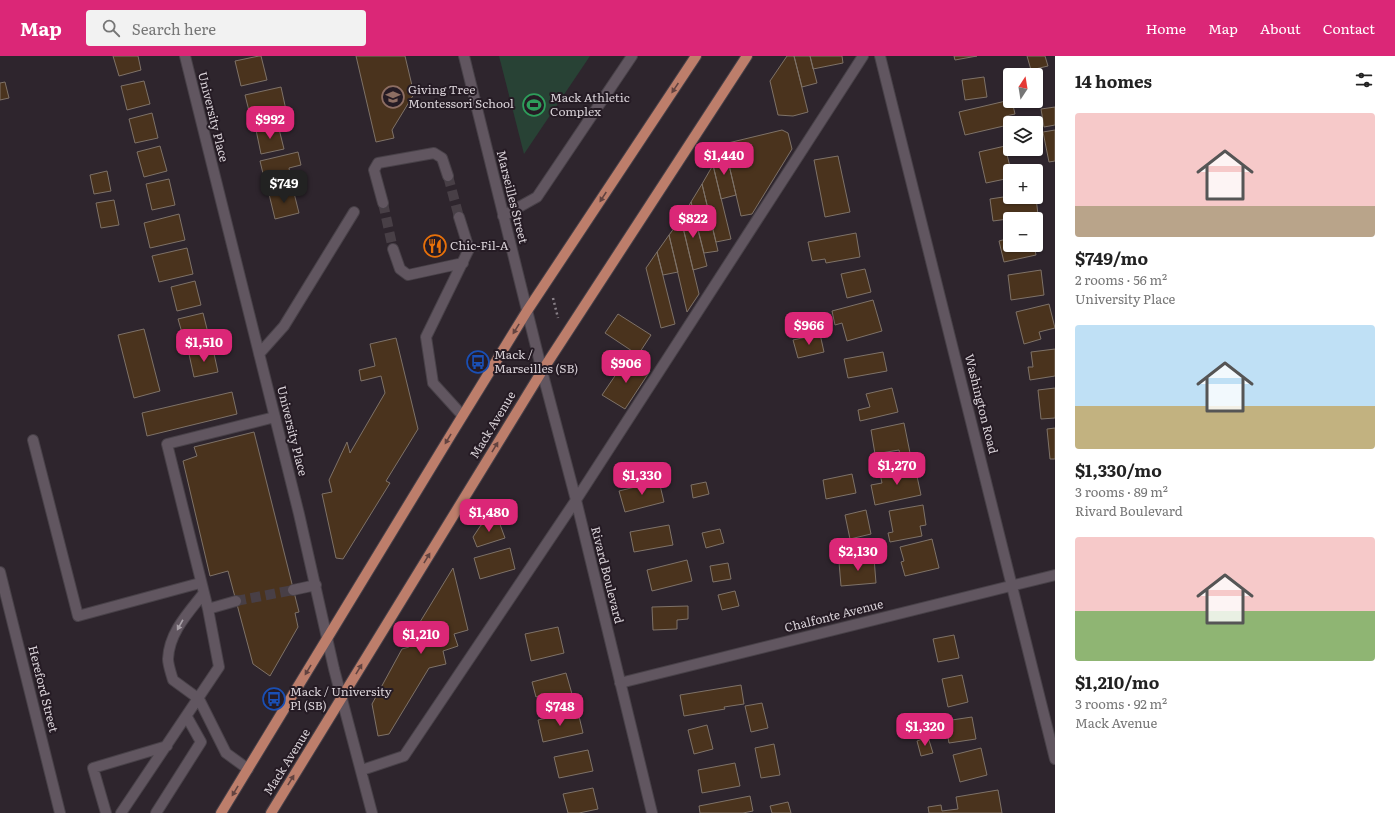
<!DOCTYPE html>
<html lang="en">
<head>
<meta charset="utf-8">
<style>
  body { margin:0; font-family:Literata,serif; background:#f2f2f2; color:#222; height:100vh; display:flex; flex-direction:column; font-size:15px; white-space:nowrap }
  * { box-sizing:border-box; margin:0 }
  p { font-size:13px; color:#767676 }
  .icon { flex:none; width:22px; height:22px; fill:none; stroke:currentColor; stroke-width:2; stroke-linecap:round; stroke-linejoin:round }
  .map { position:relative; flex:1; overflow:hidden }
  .panel { display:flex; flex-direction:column; background:#fff; width:340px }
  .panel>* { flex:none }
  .needle { width:26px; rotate:12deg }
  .controls { position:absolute; left:1003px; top:12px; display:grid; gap:8px }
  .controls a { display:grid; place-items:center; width:40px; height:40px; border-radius:4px; background:#fff; box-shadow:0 1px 3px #0004; font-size:20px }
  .price { position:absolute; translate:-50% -34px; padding:0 9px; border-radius:8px; background:#db2777; color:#fff; font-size:13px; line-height:26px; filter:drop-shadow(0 1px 2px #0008) }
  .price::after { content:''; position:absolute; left:50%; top:24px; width:12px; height:9px; margin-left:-6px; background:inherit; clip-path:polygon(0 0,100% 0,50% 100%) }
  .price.selected { background:#222; color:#fff }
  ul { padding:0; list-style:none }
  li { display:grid; align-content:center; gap:8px; height:212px; padding:0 20px }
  li span { display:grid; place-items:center; height:124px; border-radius:4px; color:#555 }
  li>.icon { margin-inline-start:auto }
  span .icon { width:72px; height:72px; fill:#fffc; stroke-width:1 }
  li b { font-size:17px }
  h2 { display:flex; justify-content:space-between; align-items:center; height:48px; padding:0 20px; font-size:17px }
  header { display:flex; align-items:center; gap:24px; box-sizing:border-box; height:56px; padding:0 20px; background:#db2777; color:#fff }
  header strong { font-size:19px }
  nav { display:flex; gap:22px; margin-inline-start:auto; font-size:14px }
  .search { width:280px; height:36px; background:#f2f2f2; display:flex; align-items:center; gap:10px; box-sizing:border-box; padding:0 14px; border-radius:4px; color:#767676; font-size:15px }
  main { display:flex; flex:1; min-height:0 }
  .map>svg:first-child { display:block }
</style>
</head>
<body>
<header>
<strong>Map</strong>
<div class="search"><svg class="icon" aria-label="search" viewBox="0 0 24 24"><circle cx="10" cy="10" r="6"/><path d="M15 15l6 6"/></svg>Search here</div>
<nav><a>Home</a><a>Map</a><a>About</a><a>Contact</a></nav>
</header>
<main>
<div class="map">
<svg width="1055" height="757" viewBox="0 0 1055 757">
  <rect width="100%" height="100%" fill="#2e252d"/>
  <path fill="#284235" d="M499,0H590L524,98Z"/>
  <path fill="#4a331d" stroke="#7e7268" d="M113,0H138L141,14L119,20Z
    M259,0H261L267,24L241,30L235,5Z
    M356,0H405L414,38L392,74L394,82L376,86Z
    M787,0H794L808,56L793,60L778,59L770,25Z
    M794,0H810L817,27L802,31Z
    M810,0H842L843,7L813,13Z
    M954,0H977L955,4Z
    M1027,0H1045L1048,10L1031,14Z
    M984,21L987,41L965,44L962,24Z
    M144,25L150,48L127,54L121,30Z
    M5,26L9,42L0,44V27Z
    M281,31L286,54L251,63L245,39Z
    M1010,44L1012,45L1015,58L1006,60L1008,69L965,79L959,56Z
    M1055,51V69L1044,71L1041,53Z
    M152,57L158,82L135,87L129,63Z
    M278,69L284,93L261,98L256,74Z
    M782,74L788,77L792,93L752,158L741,160L725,92L728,87Z
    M1055,74V105L1049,106L1043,76Z
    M160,90L167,115L144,121L137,96Z
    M1005,90L1011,115H1010V122L986,127L979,96Z
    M725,92L736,139L721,143L713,109Z
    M298,96L301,109L289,112L291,124L266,130L260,105Z
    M838,100L850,156L825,161L814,104Z
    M713,109L731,183L716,186L702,128Z
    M107,115L111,135L94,138L90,119Z
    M169,123L175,149L152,154L146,128Z
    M702,128L718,195L704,197L691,146Z
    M293,133L299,157L275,163L269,138Z
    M1010,140V141H1036L1038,159L993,165L990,143Z
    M114,144L119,169L101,172L96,147Z
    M691,146L707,210L693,214L681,163Z
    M179,158L185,184L150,192L144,167Z
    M681,163L699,238L687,256L669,179Z
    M856,177L860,201L826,207L825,203L812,205L808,186Z
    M669,179L678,216L663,219L657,196Z
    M1010,182V189H1034L1036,199L1004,206L999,185Z
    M187,192L193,218L159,226L152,200Z
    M657,196L675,268L661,272L646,212Z
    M865,213L871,236L847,242L841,218Z
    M1041,214L1044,239L1011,244L1008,219Z
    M195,225L201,249L177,255L171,231Z
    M873,244L882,275L847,285L842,267L835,269L832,255Z
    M1049,248L1055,272L1039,276L1041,283L1024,288L1016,256Z
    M203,257L209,281L185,287L178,263Z
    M618,258L651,279L638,299L605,277Z
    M144,273L160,335L134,342L118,279Z
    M820,278L824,296L798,302L793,284Z
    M396,282L418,373L386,425L390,427L343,503L336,502L322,438L332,436L329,424L347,386L350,397L385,337L381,320L361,325L359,314L375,310L370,288Z
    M213,293L218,316L194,321L189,298Z
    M1055,293V320L1030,324L1028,311H1033L1031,296Z
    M883,296L887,315L848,322L844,303Z
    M634,305L650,315L625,353L602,339L623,308Z
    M892,332L898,356L860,365L858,354L870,351L866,338Z
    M1055,332V362L1041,363L1038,334Z
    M232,336L237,358L147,380L142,357Z
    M904,367L910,397L900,399L899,394L875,398L871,374Z
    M1055,372V403H1050L1047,373Z
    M254,376L299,556L295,557L298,571L270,620L253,608L228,515L210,520L183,405L197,400L194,391Z
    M915,411L921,439L875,449L871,429L882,427L880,418Z
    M852,418L856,437L826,443L823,424Z
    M659,425L664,446L625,456L619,435Z
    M706,426L709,438L693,442L691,429Z
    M923,449L926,469L920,470L922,480L890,486L888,477L893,476L889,455Z
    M866,454L871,478L850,483L845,459Z
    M498,463L505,482L477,491L473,481L481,469Z
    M669,469L673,489L634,496L630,476Z
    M720,473L724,487L706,492L702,477Z
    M932,483L939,512L905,520L901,506L904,505L900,491Z
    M510,492L515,513L480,523L474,502Z
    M874,502L876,527L841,530L839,506Z
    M687,504L692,525L652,535L647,514Z
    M728,507L731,523L713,526L710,510Z
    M453,512L468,574L454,578L458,590L443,595L446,608L429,612L389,678L378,680L372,648L402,593L409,591L422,572L420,566Z
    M735,535L739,550L722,554L718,539Z
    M688,550V563L677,564V573L653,574L652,551Z
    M558,571L564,597L531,605L525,578Z
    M954,579L959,602L938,606L933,583Z
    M566,617L574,645L549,651L546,638L536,641L532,626Z
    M962,619L968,646L948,651L942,623Z
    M741,629L744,648L724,651L725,653L684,660L680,639Z
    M762,647L768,672L751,676L745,650Z
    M578,656L583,677L543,686L538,664Z
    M972,661L976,683L949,687L945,665Z
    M707,669L713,693L694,698L688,674Z
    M928,681L933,697L921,700L917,685Z
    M774,688L780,719L761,722L755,692Z
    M981,692L987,719L960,726L953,699Z
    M588,694L593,715L559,722L554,701Z
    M735,707L740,730L702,737L698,714Z
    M593,732L598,753L579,757H568L563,738Z
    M998,734L1002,757H929L928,751L941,749L942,755L958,753L956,741Z
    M750,740L753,755L743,757H700L699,750Z
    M788,746L791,757H772L770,750Z"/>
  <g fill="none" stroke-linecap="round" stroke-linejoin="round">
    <path stroke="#483f46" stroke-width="10" stroke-dasharray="10 5" stroke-linecap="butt" d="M448,120L459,161
      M383,147L393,193
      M236,545L293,534"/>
    <g stroke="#484148" stroke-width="12">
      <path id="minor" d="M185,0L299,458L334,613L372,757
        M464,0L542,315L576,444L652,757
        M880,0L1055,703
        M383,147L374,114L378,107L434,97L442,102L448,120
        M503,160L537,141L632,0
        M459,161L469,193L426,281L433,327L462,359
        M393,193L400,213L408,219L463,207
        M259,298L284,270L354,156
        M33,384L78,560L200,527
        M0,516L60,757
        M293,534L316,529
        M203,538C188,557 169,577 168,603C168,609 171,617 173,624L199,643L226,697L248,713
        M208,553L167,388L275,361
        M620,627L1055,519
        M362,714L404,700L576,444L863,0
        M106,757L93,712L167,690
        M121,757L219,611L208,553L236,545
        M156,757L201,686L187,661"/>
    </g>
    <g stroke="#484148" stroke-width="12">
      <path id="major" d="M221,757L452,377L527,255L696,0
        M271,757L542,315L747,0"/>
    </g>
    <path stroke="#898188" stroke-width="2.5" stroke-dasharray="2 3" stroke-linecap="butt" d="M553,242L558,262"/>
    <use href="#minor" stroke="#615660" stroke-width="10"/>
    <use href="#major" stroke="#bd7e6b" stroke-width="10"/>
  </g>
  <defs><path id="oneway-solid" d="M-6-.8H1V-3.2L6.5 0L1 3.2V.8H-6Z"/></defs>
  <g fill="#624340">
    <use href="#oneway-solid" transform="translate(675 32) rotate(124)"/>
    <use href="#oneway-solid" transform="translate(603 141) rotate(123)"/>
    <use href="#oneway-solid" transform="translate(516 273) rotate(122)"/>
    <use href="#oneway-solid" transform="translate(448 383) rotate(121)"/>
    <use href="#oneway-solid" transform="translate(495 391) rotate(-59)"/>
    <use href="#oneway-solid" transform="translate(427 502) rotate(-59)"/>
    <use href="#oneway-solid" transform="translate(359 613) rotate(-59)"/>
    <use href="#oneway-solid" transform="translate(308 614) rotate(121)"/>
    <use href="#oneway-solid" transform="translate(291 724) rotate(-58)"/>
    <use href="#oneway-solid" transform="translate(235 735) rotate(121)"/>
  </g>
  <use fill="#a8a0a7" href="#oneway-solid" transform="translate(180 569) rotate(119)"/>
  <defs>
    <g id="school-ring" transform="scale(1.15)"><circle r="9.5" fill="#251b24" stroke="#8d6e63" stroke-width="1.5"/><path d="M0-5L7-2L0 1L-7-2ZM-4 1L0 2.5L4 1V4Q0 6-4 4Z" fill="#8d6e63"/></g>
    <g id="stadium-ring" transform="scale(1.15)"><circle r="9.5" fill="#251b24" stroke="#2e9e5b" stroke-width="1.5"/><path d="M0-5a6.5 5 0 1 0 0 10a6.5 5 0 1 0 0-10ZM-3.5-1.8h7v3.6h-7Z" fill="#2e9e5b"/></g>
    <g id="restaurant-ring" transform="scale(1.15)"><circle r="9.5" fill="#251b24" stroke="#e8710a" stroke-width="1.5"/><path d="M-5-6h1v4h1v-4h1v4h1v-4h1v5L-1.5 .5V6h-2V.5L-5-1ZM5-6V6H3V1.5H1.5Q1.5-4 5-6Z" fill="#e8710a"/></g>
    <g id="bus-ring" transform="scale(1.15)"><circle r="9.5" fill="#251b24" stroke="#1a4fb4" stroke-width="1.5"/><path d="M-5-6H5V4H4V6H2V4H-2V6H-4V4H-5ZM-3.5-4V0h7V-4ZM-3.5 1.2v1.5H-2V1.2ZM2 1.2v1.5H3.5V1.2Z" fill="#1a4fb4"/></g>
  </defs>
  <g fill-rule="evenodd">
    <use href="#school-ring" x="393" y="41"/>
    <use href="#stadium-ring" x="534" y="49"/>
    <use href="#restaurant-ring" x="435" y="190"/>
    <use href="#bus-ring" x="478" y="306"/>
    <use href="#bus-ring" x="274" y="643"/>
  </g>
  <g text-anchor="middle" stroke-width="4" stroke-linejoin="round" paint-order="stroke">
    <g font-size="12" fill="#d8d1d7" stroke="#251b24" text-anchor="start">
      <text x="408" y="38">Giving Tree<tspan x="408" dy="14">Montessori School</tspan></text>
      <text x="550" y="46">Mack Athletic<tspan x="550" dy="14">Complex</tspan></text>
      <text x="450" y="194">Chic-Fil-A</text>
      <text x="494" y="303">Mack /<tspan x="494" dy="14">Marseilles (SB)</tspan></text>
      <text x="290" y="640">Mack / University<tspan x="290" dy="14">Pl (SB)</tspan></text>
    </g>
    <g font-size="12" fill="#d8d1d7" stroke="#251b24">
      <text transform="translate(213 61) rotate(76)" y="4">University Place</text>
      <text transform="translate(512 141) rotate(76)" y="4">Marseilles Street</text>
      <text transform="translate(981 348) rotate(76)" y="4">Washington Road</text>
      <text transform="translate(493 369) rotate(-59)" y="4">Mack Avenue</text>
      <text transform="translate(292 375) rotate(76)" y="4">University Place</text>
      <text transform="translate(607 519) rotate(76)" y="4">Rivard Boulevard</text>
      <text transform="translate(834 560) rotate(-14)" y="4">Chalfonte Avenue</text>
      <text transform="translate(43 633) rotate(76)" y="4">Hereford Street</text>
      <text transform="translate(287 706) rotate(-58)" y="4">Mack Avenue</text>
    </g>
  </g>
</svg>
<div class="controls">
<a><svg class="needle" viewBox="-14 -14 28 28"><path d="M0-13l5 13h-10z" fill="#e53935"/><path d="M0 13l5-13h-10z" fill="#767676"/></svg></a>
<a><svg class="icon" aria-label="layers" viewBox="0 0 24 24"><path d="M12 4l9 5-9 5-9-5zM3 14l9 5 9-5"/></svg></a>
<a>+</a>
<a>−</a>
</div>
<b class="price" style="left:270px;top:84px">$992</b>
<b class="price" style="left:724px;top:120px">$1,440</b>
<b class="price selected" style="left:284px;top:148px">$749</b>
<b class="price" style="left:693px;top:183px">$822</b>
<b class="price" style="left:809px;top:290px">$966</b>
<b class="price" style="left:204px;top:307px">$1,510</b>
<b class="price" style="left:626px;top:328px">$906</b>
<b class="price" style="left:897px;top:430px">$1,270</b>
<b class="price" style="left:642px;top:440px">$1,330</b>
<b class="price" style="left:489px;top:477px">$1,480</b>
<b class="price" style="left:858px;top:516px">$2,130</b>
<b class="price" style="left:421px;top:599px">$1,210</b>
<b class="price" style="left:560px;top:671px">$748</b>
<b class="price" style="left:925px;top:691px">$1,320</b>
</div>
<section class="panel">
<h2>14 homes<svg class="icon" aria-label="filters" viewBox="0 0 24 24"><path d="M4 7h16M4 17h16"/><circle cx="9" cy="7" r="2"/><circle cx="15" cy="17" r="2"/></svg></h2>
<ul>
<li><span style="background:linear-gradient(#f6c9c9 75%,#b9a48a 0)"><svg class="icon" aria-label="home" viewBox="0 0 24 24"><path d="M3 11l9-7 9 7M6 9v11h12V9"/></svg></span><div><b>$749/mo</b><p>2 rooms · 56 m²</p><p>University Place</p></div></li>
<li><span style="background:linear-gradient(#bfe0f5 65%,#c2b280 0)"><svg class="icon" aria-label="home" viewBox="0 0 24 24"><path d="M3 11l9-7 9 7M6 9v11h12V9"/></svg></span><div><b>$1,330/mo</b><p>3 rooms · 89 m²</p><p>Rivard Boulevard</p></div></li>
<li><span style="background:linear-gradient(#f6c9c9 60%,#8fb573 0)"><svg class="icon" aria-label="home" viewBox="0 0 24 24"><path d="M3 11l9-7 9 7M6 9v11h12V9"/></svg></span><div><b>$1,210/mo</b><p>3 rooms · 92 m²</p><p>Mack Avenue</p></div></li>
</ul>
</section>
</main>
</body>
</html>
